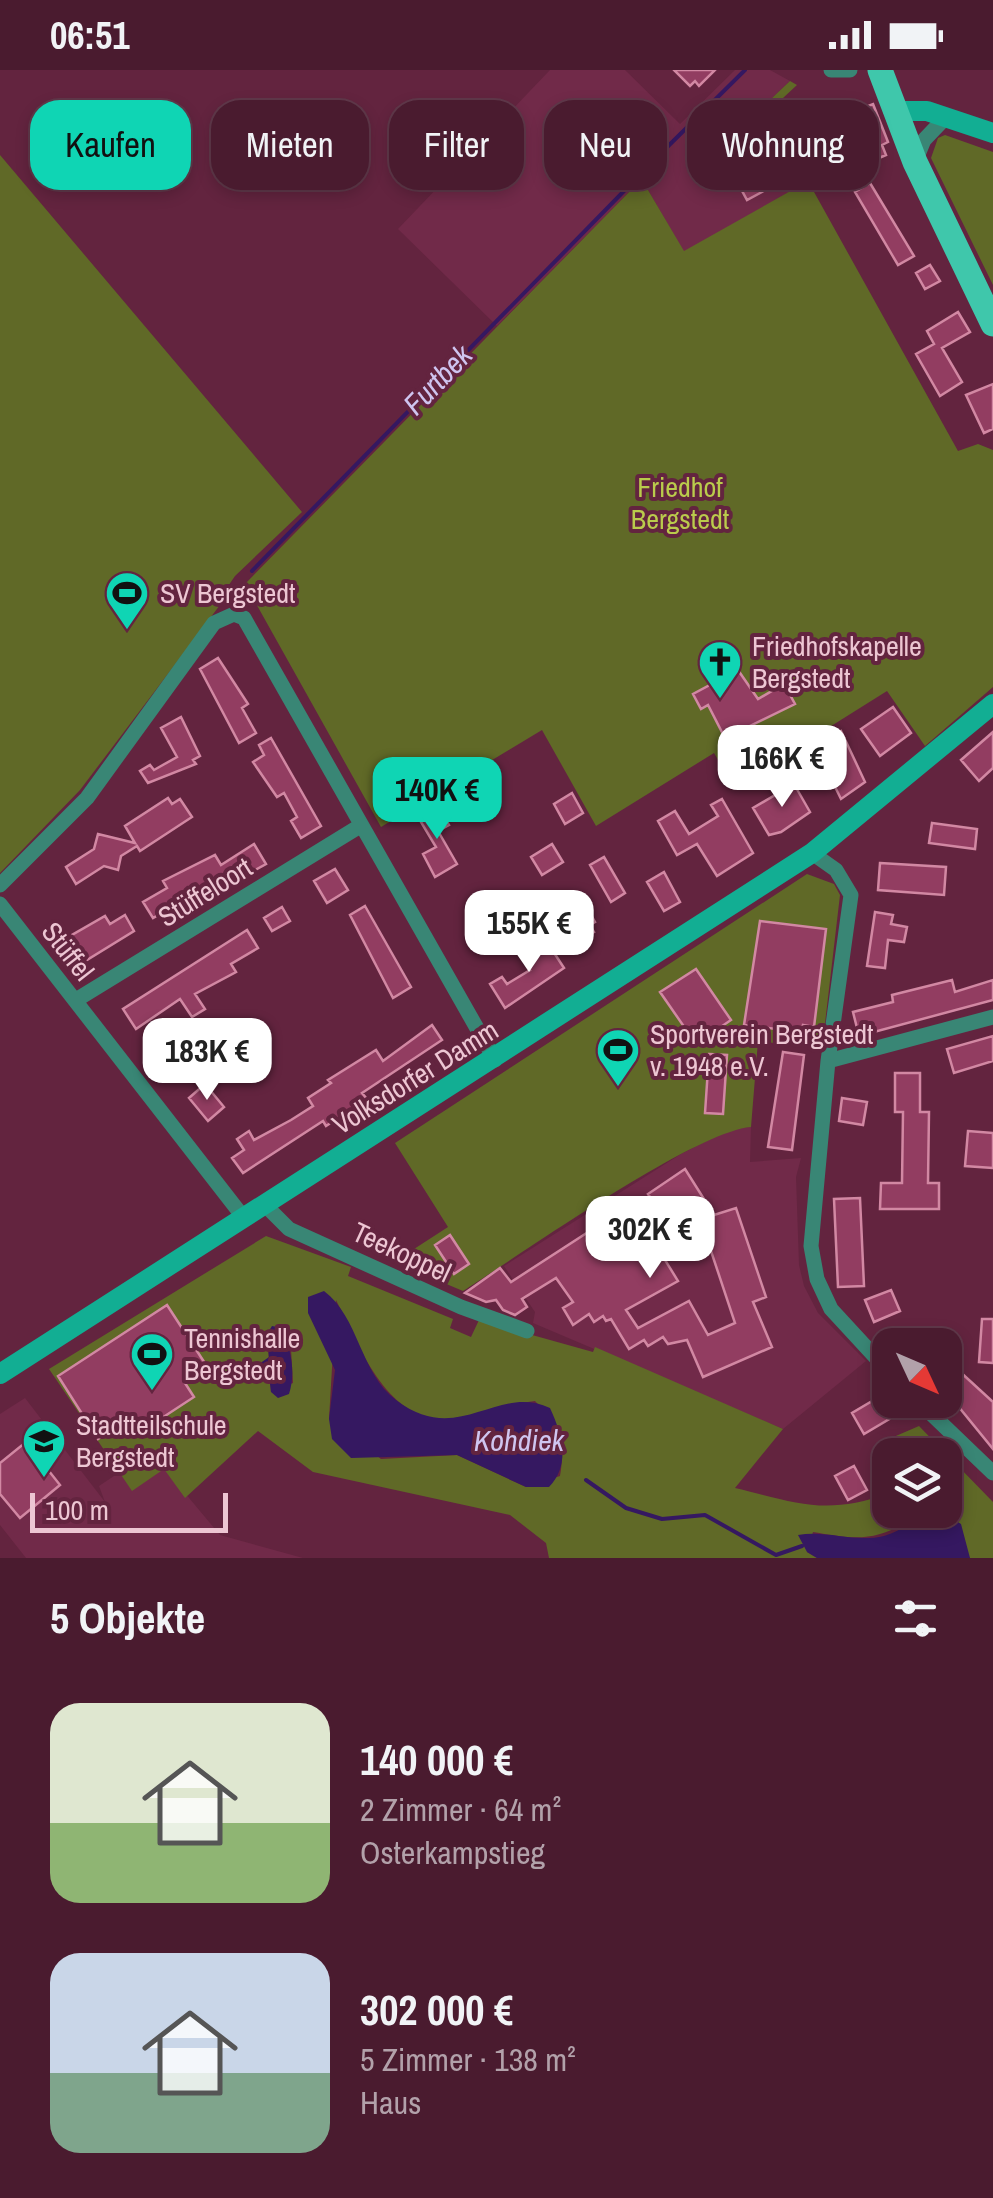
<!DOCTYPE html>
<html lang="de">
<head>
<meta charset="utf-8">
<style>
  body { margin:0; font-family:"Archivo Narrow",sans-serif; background:#54283b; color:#f1f3f6; height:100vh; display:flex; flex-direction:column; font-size:38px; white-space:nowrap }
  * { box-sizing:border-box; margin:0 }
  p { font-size:32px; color:#b2a1aa }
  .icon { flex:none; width:55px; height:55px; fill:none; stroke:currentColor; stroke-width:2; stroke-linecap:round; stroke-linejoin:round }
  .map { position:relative; height:1488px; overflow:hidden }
  .drawer { display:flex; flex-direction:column; background:#4a1b2f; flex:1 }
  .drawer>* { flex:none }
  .top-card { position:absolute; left:30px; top:30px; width:935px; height:90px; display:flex; gap:20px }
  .needle { width:65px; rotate:134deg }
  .controls { position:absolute; left:872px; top:1258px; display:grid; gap:20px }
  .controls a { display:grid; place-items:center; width:90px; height:90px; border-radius:20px; background:#4a1b2f; box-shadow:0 5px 15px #0003,0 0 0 2px #61394b; font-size:50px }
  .scale { position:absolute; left:30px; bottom:25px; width:198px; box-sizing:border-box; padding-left:10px; border:5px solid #edc6d3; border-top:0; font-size:28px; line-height:35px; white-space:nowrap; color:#edc6d3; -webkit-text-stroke:8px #63243f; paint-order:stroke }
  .price { position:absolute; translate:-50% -85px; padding:0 22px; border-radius:20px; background:#fff; color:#222; font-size:32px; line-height:65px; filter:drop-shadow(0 2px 5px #0008) }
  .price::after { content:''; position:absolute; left:50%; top:60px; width:30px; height:22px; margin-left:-15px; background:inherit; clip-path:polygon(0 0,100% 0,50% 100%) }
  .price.on { background:#0fd5b4; color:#111 }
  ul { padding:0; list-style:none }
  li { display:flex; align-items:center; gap:30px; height:250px; padding:0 50px }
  li span { display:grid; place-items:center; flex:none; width:280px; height:200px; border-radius:30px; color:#555 }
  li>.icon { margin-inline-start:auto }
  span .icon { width:120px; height:120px; fill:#fffc; stroke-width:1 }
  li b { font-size:42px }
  h2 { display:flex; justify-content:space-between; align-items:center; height:120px; padding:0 50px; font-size:42px }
  .pill { padding:0 35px; border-radius:30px; background:#4a1b2f; box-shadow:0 5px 15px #0003,0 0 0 2px #61394b; font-size:35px; line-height:90px }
  .pill.on { background:#0fd5b4; color:#111 }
  .status { display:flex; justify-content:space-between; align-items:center; height:70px; padding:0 50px; background:#4a1b2f; direction:ltr }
  .status svg { height:28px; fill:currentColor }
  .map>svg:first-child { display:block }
</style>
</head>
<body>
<div class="status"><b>06:51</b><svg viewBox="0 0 49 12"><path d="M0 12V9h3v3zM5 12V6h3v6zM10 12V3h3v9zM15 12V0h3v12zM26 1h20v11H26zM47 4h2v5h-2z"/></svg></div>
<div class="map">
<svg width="993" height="1488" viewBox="0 0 993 1488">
  <rect width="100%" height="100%" fill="#63243f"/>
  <path fill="#712a49" d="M550,0H625L680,54L735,0H770L790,11L754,45L795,119L684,182L648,120L634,117L497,256L398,159Z
    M751,1057L750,1092L801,1088L796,1107L799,1195L804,1216L818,1243L866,1291L783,1359L533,1253L535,1242L504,1196L681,1084L732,1058Z
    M25,1328L105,1432L99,1416L120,1402L132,1420L164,1398L220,1465L303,1488H26L0,1455V1344Z"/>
  <path fill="#606927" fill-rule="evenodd" d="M790,11L797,15L769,41L958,381L978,374L993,380V617L925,676L887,621L734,717L714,683L596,756L542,660L381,757L245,514L634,117L648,120L684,181L794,119L754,45Z
    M945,65L993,82V215L931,88L938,68Z
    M0,85L302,442L235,506L220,528L223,531L80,720L0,803Z
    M807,804L834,814L840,825L822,979L758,971L751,1057C693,1062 522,1184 463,1221L394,1192L448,1157L395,1073Z
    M266,1166L351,1197L348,1206L453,1249L450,1258L471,1267L479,1250L593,1282L595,1277L783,1359L735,1418C799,1433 825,1446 890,1423V1440H945V1385H890V1414L875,1375L919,1356L993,1432V1488H970L916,1446C877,1472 858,1470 813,1462L807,1482L817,1488H549L546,1473L510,1445L313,1402L258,1361L185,1428L164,1399L132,1421L49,1299ZM336,1230C359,1275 387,1355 452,1350C480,1348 505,1334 535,1331C560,1357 566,1369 560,1406L526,1417L457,1385L381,1389L329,1349ZM282,1258L291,1279L293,1313L271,1322L267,1264Z"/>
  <path fill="#351861" d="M324,1221C359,1247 360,1303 396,1330C459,1378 496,1313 550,1338C562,1364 571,1395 549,1417H526L457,1385L351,1388L332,1369L329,1349L335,1300L308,1243V1227Z
    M272,1256L282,1258C291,1280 296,1302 289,1324L278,1328L271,1322L268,1297L252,1299L269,1287L267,1264Z
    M942,1442L961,1454L970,1488H817L807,1482L798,1465C827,1460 855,1473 884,1466C905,1460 915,1447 942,1442Z"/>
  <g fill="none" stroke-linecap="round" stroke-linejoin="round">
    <path stroke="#351861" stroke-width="4" d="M646,98L745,0
      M252,501L625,120
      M586,1410L626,1438L662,1449L705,1445L776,1485L802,1476"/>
  </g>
  <path fill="#923d61" stroke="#d288a3" stroke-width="2.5" d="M674,0H715L699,16L695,11L690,16Z
    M873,34L888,72L882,75L886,85L872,91L868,81L861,84L845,45Z
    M825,52L831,68L796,82L790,67Z
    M759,54L788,108L747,130L740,117L748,113L744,107L760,98L741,64Z
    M870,113L914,186L898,195L855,122Z
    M930,195L940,211L925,219L916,203Z
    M958,242L970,262L942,278L962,312L940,326L916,284L934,274L927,261Z
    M993,314V359L984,363L966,325Z
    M218,588L248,634L242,638L256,663L239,673L200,599Z
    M738,600L758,629L784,614L795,634L725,668L708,635L701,639L693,624Z
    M893,637L911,663L880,686L861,659Z
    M181,647L200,686L193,690L196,694L148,713L140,701L150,695L154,700L177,687L161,658Z
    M841,661L865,712L841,729L815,676Z
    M993,662V698L979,711L961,690Z
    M271,668L321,756L301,768L291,751L297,747L284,723L277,727L253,692L264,685L259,675Z
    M794,714L810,742L781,762L769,765L753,738Z
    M572,723L583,743L565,754L554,734Z
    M168,728L172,734L180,729L192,747L140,781L137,776L121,786L118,800L104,796L76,814L66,797L94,779L98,764L135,773L125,756Z
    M722,729L753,783L717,806L697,774L677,785L658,751L675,741L689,764L718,746L711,735Z
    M438,736L449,755L438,761L457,794L435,807L423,784L436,777L418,747Z
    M932,753L977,759L975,779L929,773Z
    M254,774L266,794L248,804L243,796L153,848L143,832L167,818L163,811L215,785L221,795Z
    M552,774L563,792L542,805L531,787Z
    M604,787L625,823L611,832L590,795Z
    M880,793L946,797L944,825L878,820Z
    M335,799L348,820L327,833L314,811Z
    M664,802L680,832L664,841L647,812Z
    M365,836L411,917L393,928L350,845Z
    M282,837L290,851L272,861L264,848Z
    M589,841L595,852L590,855L594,862L575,873L565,855Z
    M875,842L893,845L891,854L907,857L904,872L888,870L885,898L867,896Z
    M125,845L134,861L82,893L65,869L105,846L110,854Z
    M760,851L826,859L814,957L803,955L802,962L744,955Z
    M247,860L258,878L231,894L236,902L195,924L205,939L192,947L180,929L136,959L123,939Z
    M547,872L564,898L505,938L490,914L502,907L507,914L530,900L522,888Z
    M696,899L731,950L696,974L660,922Z
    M952,910L955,922L993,910V930L859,966L853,942L893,932L892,925Z
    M432,955L442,970L362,1023L367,1029L326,1056L323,1051L243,1103L232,1088L244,1080L237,1069L249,1061L254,1070L291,1050L313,1036L308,1028L331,1013L328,1010L376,980L383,991Z
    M993,966V991L954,1003L947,979Z
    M176,982L190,998L174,1011L161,994Z
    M783,982L804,985L792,1080L768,1077Z
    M709,984L727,985L723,1044L705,1043Z
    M895,1003H920V1042H929L928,1113H939V1139H880L881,1113H902L903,1042H895Z
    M205,1014L224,1037L208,1051L189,1028Z
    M842,1028L867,1032L863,1055L839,1051Z
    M968,1061L993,1063V1098L965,1096Z
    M685,1099L714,1145L736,1138L766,1227L753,1232L772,1277L703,1307L687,1270L668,1274L663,1267L648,1276L644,1270L629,1279L611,1249L606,1251L603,1246L594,1252L589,1244L573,1255L563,1238L573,1232L556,1208L522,1229L527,1237L515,1245L503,1240L496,1230L486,1232L465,1223L500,1198L511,1212L613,1146L632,1175L649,1164L678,1211L626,1240L638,1258L689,1231L708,1265L735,1253L701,1151L692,1137L660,1157L646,1134L652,1130L648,1124Z
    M860,1128L864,1216L838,1217L834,1129Z
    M450,1165L469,1194L454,1204L435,1175Z
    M891,1220L900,1241L874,1252L865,1230Z
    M167,1235L208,1298L185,1313L194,1327L142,1361L133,1346L98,1369L58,1306Z
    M982,1249H993V1293L979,1292Z
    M945,1288L993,1332V1379L945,1320Z
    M879,1327L891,1348L864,1364L852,1343Z
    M26,1372L60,1415L20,1448L0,1424V1393Z
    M854,1396L867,1420L848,1430L835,1406Z"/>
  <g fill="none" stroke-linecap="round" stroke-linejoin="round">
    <path stroke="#398675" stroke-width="15" d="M831,0H850
      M915,92L924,70L946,47
      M812,783L836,800L851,825L828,991L811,1176L817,1209L831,1239L890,1303
      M0,815L87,728L214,553L234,544L244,548L495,990
      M0,834L244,1148
      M76,930L360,756
      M828,991L993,947
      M265,1135L289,1159L461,1237L527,1261
      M917,1330L993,1403"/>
    <path stroke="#12ae93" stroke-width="20" d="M895,41H927L993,63
      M0,1304L812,783L993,634"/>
    <path stroke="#3fc7ab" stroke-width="25" d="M880,0L915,92L993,254"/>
  </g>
  <defs>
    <g id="stadium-pin" transform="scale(2.25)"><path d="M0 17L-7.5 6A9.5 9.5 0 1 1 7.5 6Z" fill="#0fd5b4" stroke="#63243f"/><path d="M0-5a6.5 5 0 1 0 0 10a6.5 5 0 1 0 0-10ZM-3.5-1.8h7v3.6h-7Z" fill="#111"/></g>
    <g id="church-pin" transform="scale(2.25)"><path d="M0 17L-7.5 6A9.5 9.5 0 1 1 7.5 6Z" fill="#0fd5b4" stroke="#63243f"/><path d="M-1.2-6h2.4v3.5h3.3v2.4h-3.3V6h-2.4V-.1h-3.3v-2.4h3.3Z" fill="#111"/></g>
    <g id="school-pin" transform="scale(2.25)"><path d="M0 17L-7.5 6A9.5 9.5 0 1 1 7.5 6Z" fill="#0fd5b4" stroke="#63243f"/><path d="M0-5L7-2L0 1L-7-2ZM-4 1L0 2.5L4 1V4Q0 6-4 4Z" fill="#111"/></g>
  </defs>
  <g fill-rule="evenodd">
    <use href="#stadium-pin" x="127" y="523"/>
    <use href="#church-pin" x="720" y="592"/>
    <use href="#stadium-pin" x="618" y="980"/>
    <use href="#stadium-pin" x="152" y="1284"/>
    <use href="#school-pin" x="44" y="1371"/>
  </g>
  <g text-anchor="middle" stroke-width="8" stroke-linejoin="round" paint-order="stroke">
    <g font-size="28" fill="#bacb4c" stroke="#63243f">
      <text x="680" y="427">Friedhof<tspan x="680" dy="32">Bergstedt</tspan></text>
    </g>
    <g font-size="28" fill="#edc6d3" stroke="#63243f" text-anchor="start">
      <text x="160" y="533">SV Bergstedt</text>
      <text x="752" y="586">Friedhofskapelle<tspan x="752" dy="32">Bergstedt</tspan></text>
      <text x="650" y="974">Sportverein Bergstedt<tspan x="650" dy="32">v. 1948 e.V.</tspan></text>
      <text x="184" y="1278">Tennishalle<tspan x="184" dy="32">Bergstedt</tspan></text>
      <text x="76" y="1365">Stadtteilschule<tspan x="76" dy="32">Bergstedt</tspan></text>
    </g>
    <g font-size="28" fill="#edc6d3" stroke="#63243f">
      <text transform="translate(205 822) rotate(-32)" y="10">Stüffeloort</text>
      <text transform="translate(68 881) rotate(52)" y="10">Stüffel</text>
      <text transform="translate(415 1007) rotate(-32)" y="10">Volksdorfer Damm</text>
      <text transform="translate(402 1182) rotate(25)" y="10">Teekoppel</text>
    </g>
    <g font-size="30" font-style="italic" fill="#cfc5f0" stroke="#63243f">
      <text transform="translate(438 310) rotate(-46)" y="10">Furtbek</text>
      <text x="519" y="1381">Kohdiek</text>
    </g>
  </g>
</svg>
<div class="controls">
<a><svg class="needle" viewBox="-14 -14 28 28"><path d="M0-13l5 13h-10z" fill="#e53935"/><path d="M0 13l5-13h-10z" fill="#b2a1aa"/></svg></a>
<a><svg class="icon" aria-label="layers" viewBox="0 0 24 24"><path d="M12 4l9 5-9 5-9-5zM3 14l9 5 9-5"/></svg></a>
</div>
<div class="scale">100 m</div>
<b class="price" style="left:782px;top:740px">166K €</b>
<b class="price on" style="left:437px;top:772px">140K €</b>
<b class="price" style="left:529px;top:905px">155K €</b>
<b class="price" style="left:207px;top:1033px">183K €</b>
<b class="price" style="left:650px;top:1211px">302K €</b>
<div class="top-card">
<a class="pill on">Kaufen</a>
<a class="pill">Mieten</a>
<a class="pill">Filter</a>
<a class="pill">Neu</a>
<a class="pill">Wohnung</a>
</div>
</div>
<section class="drawer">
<h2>5 Objekte<svg class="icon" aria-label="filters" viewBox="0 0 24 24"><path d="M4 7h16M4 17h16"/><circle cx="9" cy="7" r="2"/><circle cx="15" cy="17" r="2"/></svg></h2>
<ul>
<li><span style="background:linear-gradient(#dfe7d0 60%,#8fb573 0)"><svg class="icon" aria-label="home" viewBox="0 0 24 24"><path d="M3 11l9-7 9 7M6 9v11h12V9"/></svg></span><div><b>140 000 €</b><p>2 Zimmer · 64 m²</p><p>Osterkampstieg</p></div></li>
<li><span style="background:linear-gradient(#c9d6e8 60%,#7fa58c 0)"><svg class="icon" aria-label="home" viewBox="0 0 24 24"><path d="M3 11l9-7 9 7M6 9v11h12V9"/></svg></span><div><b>302 000 €</b><p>5 Zimmer · 138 m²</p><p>Haus</p></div></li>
</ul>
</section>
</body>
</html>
